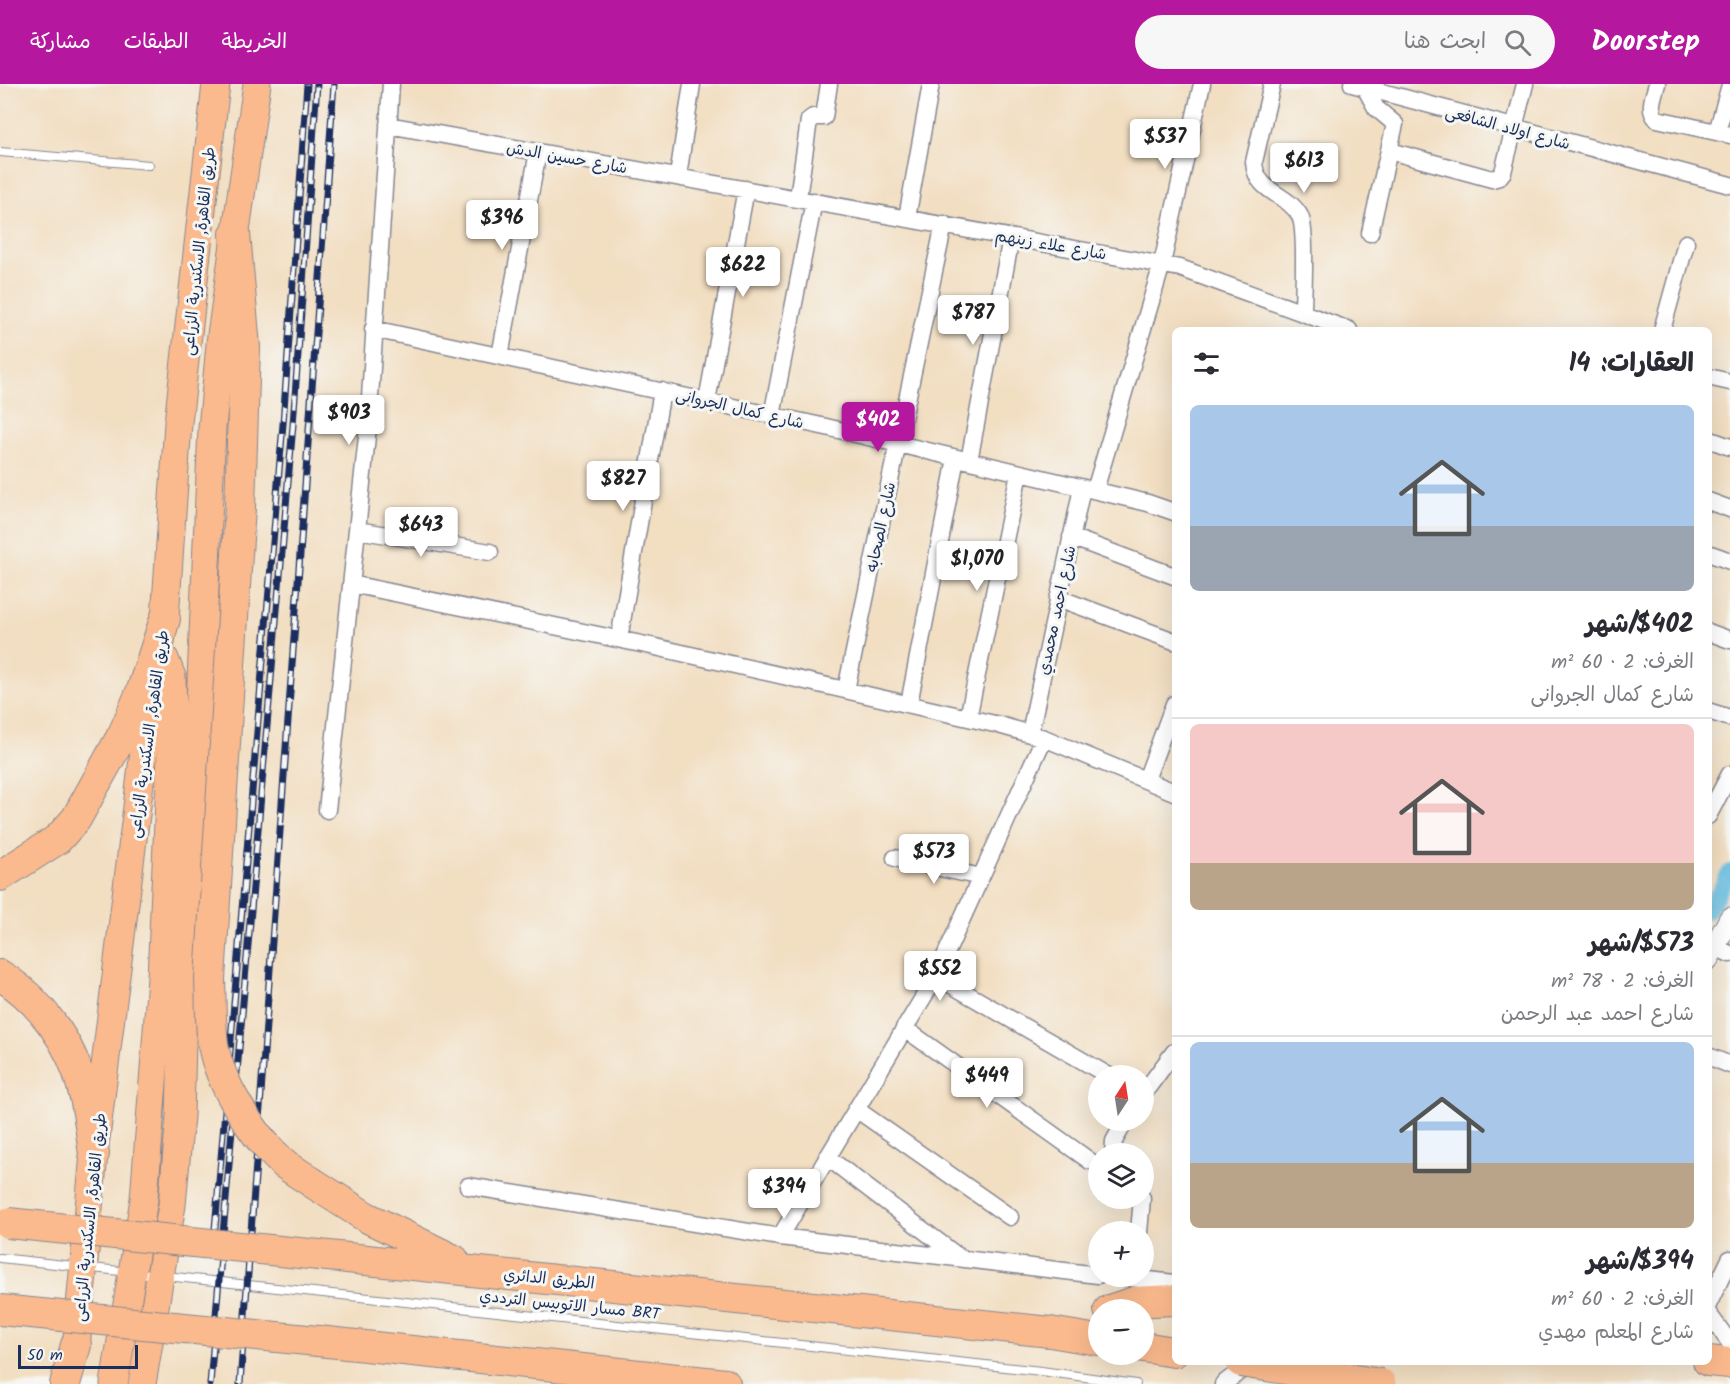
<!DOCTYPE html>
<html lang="ar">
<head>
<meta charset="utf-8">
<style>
  body { margin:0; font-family:Kalam,"Playpen Sans Arabic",sans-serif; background:#f7f7f7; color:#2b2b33; direction:rtl; height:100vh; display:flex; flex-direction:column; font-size:22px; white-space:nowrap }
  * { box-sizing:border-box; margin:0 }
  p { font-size:20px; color:#7c7c81 }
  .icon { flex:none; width:33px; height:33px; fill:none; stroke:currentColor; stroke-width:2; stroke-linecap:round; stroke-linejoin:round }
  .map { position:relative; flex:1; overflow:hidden; direction:ltr }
  .sheet { position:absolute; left:1172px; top:243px; width:540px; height:1038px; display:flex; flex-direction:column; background:#fff; border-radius:9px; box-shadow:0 6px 24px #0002; direction:rtl }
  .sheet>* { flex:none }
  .needle { width:39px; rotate:12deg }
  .controls { position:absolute; left:1088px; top:981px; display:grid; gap:12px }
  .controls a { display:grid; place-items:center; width:66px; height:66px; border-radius:50%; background:#fff; box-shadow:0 6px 24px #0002; font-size:30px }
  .scale { position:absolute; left:18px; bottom:15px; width:120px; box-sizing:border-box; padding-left:6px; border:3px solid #1b2f5e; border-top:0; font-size:16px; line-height:21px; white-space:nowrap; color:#1b2f5e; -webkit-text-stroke:4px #f6f6f2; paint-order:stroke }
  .price { position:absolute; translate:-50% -51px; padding:0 14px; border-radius:6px; background:#fff; color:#222; font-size:20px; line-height:39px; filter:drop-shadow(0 2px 3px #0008) }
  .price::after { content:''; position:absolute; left:50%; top:36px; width:18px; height:14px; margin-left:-9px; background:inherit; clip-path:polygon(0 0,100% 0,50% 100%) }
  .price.active { background:#b5179e; color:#fff }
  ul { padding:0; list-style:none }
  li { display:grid; align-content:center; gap:12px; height:318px; padding:0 18px }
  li+li { border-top:2px solid #e1e1e2 }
  li span { display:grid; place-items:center; height:186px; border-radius:9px; color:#555 }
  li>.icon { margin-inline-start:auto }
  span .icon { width:108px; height:108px; fill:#fffc; stroke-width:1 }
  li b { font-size:26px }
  h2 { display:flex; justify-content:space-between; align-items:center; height:72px; padding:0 18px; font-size:26px }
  header { display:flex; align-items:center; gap:36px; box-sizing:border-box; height:84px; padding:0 30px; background:#b5179e; color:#fff }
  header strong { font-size:28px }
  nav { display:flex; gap:33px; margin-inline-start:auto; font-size:21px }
  .search { width:420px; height:54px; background:#f7f7f7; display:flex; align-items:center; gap:15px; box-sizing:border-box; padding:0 21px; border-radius:33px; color:#7c7c81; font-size:22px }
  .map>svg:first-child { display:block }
</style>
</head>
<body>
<header>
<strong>Doorstep</strong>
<div class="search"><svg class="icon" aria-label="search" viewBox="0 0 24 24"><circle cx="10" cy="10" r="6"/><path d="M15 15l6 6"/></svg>ابحث هنا</div>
<nav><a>الخريطة</a><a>الطبقات</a><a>مشاركة</a></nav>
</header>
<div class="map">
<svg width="1730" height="1300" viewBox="0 0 1730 1300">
  <rect width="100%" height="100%" fill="#f6f6f2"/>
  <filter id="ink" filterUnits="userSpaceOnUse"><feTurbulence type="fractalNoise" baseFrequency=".0167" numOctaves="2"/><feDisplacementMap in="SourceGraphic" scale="12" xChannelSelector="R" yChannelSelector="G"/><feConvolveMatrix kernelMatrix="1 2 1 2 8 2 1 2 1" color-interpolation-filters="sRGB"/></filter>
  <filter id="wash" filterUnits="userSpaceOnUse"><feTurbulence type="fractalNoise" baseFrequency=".008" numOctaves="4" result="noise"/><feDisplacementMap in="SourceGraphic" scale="24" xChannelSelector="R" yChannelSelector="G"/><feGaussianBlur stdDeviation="1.35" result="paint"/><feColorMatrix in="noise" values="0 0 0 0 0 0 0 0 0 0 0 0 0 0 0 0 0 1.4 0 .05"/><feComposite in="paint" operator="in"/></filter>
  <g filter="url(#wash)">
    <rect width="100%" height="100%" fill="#f2dec1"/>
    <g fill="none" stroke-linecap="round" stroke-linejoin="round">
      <path stroke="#63bde1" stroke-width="16" d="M1708,827L1730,788"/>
    </g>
  </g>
  <g filter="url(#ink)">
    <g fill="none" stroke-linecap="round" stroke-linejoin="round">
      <g stroke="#868690" stroke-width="10">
        <path id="service" d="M0,68L149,81
          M0,1174L1041,1287L1136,1300"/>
      </g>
      <g stroke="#868690" stroke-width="19">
        <path id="minor" d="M1272,0L1254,78C1256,110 1287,108 1300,132C1307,147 1303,209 1303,229
          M1352,0L1730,101
          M1363,0L1376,24L1395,40L1370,149
          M1657,0C1654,11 1647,26 1657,35L1730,51
          M388,41L1180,184L1349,246
          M1717,48L1730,1
          M1390,67L1492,95L1499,93L1503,88L1525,0
          M678,92L692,0
          M798,114L809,36L813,33H824L829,0
          M907,134L931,0
          M373,245L826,343L1148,419L1174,428
          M1662,246L1686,159
          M500,272L538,68
          M1708,293L1730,298
          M707,317L746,105
          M772,332L814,117
          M1708,355L1730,363
          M969,377L1011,154
          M1095,406L1162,180L1202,0
          M1708,417L1730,425
          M357,446L490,468
          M1071,453L1174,492
          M1708,469L1730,477
          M351,500L651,562L999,641L1044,654L1174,708
          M1058,514L1174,557
          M1708,548L1730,556
          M619,555L662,307
          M846,606L944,140
          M909,620L956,374
          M1708,627L1730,634
          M968,634L1019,389
          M1030,649L1082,404
          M1146,696L1174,620
          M327,726L368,343L391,0
          M1708,732L1730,690
          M895,774L981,793
          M1714,863L1730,870
          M936,892L1109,992
          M904,944L1090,1077
          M1708,972L1730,981
          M1143,1010L1174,968
          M856,1025L1010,1133
          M1113,1070L1114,1057L1126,1036
          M827,1073L960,1174
          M468,1102L780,1153L1098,1191
          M1139,1148L1142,1114
          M780,1153L936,892L1044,654
          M1114,1192L1174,1199
          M1708,1221L1730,1175
          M1708,1229L1730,1259
          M1223,1300L1251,1279"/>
      </g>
      <g stroke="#868690" stroke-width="23">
        <path id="tertiary" d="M1708,875L1730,834"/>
      </g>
      <g stroke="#868690" stroke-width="29">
        <path id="trunk" d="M77,1254L94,1070L149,626L165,535L178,339L216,0
          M114,1300L144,1115L161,894L173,625L172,593L165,575
          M142,1300L172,1121L180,1032L184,885L196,711L212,344L221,251L257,0"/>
      </g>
      <g stroke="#868690" stroke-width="32">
        <path id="motorway" d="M235,150L245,263L240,423
          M0,792L58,755L76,735L124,648L142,606L165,535
          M0,891C40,916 72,959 83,1006C89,1027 91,1049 94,1070
          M313,1099L366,1133L454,1176
          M319,1171L1050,1248L1098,1256
          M1109,1226L1134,1218L1174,1216
          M318,1257L725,1300
          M1143,1263L1174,1268
          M1708,1277L1730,1279
          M65,1300L76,1261"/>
      </g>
      <use href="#service" stroke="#fff" stroke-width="8"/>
      <use href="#minor" stroke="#fff" stroke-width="16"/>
      <use href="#tertiary" stroke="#fff" stroke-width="21"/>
      <use href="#trunk" stroke="#fbba8d" stroke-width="27"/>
      <use href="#motorway" stroke="#fbba8d" stroke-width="30"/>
      <g stroke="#1b2f5e" stroke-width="7">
        <path id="rail" d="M215,1145L283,340L307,0
          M210,1300L293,341L317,0
          M240,1300L334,0"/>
      </g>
      <use href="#rail" stroke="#f6f6f2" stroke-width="4.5" stroke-dasharray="14" stroke-linecap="butt"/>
      <g stroke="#868690" stroke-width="32" stroke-linecap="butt">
        <path id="motorway-bridge" d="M240,423L210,895C211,916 210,939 213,960C219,999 253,1052 282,1078C292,1086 303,1092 313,1099
          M8,1139L319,1171
          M0,1226L318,1257
          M1241,1278L1381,1300"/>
      </g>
      <use href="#motorway-bridge" stroke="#fbba8d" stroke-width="30"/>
    </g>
  </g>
  <g text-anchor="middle" stroke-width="6" stroke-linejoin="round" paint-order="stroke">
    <g font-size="16" fill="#1b2f5e" stroke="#f6f6f2">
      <text transform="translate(1508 43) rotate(15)" y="6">شارع اولاد الشافعى</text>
      <text transform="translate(567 73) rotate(10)" y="6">شارع حسين الدش</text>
      <text transform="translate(1051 160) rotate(10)" y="6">شارع علاء زينهم</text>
      <text transform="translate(198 167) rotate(-84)" y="6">طريق القاهرة, الاسكندرية الزراعى</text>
      <text transform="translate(740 324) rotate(13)" y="6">شارع كمال الجروانى</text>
      <text transform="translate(880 443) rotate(-78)" y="6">شارع الصحابه</text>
      <text transform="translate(1056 526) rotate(-78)" y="6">شارع احمد محمدي</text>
      <text transform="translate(148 650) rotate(-82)" y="6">طريق القاهرة, الاسكندرية الزراعى</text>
      <text transform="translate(89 1133) rotate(-84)" y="6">طريق القاهرة, الاسكندرية الزراعى</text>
      <text transform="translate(549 1194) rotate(6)" y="6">الطريق الدائري</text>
      <text transform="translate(570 1220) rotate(6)" y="6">مسار الاتوبيس الترددي BRT</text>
    </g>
  </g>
</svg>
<div class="controls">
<a><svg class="needle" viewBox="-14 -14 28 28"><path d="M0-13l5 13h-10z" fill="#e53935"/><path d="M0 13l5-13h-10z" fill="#7c7c81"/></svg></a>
<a><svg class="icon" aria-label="layers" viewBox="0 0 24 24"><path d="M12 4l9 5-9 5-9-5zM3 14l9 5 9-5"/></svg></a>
<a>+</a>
<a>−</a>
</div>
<div class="scale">50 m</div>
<b class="price" style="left:1165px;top:86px">$537</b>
<b class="price" style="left:1304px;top:110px">$613</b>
<b class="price" style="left:502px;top:167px">$396</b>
<b class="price" style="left:743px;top:214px">$622</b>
<b class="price" style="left:973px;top:262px">$787</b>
<b class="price" style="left:349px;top:362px">$903</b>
<b class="price active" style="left:878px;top:369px">$402</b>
<b class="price" style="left:623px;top:428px">$827</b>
<b class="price" style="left:421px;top:474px">$643</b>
<b class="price" style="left:977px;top:508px">$1,070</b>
<b class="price" style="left:934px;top:801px">$573</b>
<b class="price" style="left:940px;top:918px">$552</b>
<b class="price" style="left:987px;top:1025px">$449</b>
<b class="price" style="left:784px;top:1136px">$394</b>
<section class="sheet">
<h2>العقارات: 14<svg class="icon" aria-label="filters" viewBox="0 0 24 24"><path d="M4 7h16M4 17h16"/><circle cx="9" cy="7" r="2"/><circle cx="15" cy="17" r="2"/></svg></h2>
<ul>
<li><span style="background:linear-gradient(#a9c7e8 65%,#9aa5b1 0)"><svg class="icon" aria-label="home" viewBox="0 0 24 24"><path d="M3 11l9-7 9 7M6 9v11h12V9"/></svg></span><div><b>$402/شهر</b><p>الغرف: 2 · 60 m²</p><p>شارع كمال الجروانى</p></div></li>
<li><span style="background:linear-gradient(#f6c9c9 75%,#b9a48a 0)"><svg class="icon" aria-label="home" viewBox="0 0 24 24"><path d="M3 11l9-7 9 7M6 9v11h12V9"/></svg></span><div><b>$573/شهر</b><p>الغرف: 2 · 78 m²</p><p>شارع احمد عبد الرحمن</p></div></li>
<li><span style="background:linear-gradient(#a9c7e8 65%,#b9a48a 0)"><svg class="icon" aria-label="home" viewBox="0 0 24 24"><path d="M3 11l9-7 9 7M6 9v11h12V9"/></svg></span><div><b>$394/شهر</b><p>الغرف: 2 · 60 m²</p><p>شارع المعلم مهدي</p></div></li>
</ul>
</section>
</div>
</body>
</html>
